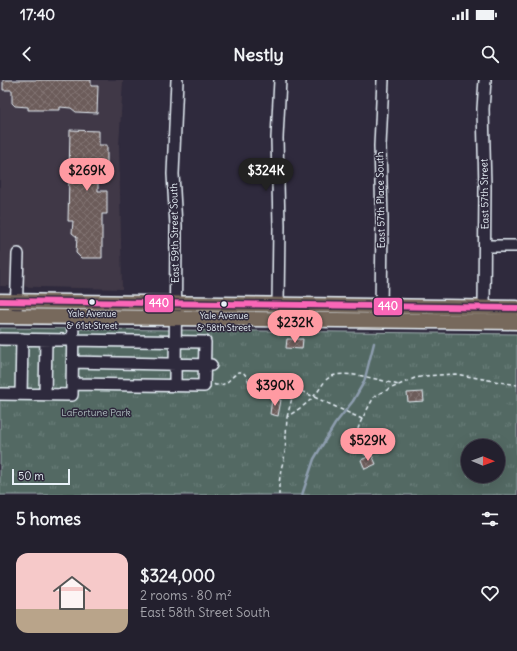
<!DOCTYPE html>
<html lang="en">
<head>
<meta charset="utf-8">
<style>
  body { margin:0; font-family:Delius,sans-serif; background:#2f2d3a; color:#f1f3f6; height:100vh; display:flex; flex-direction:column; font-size:15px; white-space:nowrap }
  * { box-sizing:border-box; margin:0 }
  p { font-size:13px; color:#a3a3aa }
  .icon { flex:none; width:22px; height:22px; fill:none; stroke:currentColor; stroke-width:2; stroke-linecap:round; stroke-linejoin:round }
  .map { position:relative; height:415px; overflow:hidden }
  .panel { display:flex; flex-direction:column; background:#23202e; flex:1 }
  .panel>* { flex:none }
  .needle { width:26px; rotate:91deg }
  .tools { position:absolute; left:461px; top:359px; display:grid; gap:8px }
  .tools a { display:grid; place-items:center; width:44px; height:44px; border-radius:50%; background:#23202e; box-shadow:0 4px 16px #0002,0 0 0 1px #403e4a; font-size:20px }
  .scale { position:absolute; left:12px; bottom:10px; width:58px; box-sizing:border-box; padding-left:4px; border:2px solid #e8f1f8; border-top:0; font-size:11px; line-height:14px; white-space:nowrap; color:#e8f1f8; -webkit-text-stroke:3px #2f2a3d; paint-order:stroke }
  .price { position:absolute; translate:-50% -34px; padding:0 9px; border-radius:14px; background:#ff9aa2; color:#111; font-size:13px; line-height:26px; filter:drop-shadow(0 1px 2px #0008) }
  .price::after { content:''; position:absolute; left:50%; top:24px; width:12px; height:9px; margin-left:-6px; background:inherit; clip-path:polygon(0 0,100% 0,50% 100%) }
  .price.active { background:#222; color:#fff }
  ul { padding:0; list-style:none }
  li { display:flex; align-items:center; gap:12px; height:100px; padding:0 16px }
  li span { display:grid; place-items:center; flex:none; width:112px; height:80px; border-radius:12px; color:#555 }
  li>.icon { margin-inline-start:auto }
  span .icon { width:48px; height:48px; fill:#fffc; stroke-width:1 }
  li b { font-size:17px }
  h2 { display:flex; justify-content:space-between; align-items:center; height:48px; padding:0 16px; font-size:17px }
  .status { display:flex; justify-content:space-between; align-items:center; height:28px; padding:0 20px; background:#23202e; direction:ltr }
  .status svg { height:11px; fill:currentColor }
  header { display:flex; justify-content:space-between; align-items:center; height:52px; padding:0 16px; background:#23202e; font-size:18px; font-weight:700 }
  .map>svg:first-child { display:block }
</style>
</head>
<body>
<div class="status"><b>17:40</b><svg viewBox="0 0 49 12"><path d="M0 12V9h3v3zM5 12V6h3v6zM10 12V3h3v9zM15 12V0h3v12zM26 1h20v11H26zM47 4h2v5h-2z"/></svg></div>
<header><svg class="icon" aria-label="back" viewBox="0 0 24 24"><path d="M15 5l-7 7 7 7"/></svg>Nestly<svg class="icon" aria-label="search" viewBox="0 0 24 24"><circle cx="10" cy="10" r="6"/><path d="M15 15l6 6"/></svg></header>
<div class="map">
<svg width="517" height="415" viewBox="0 0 517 415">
  <defs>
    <pattern id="park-tufts" width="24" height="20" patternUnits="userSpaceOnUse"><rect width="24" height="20" fill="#536964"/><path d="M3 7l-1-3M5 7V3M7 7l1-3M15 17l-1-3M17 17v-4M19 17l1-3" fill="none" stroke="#6c7f7b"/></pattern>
    <pattern id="building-cross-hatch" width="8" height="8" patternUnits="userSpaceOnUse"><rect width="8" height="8" fill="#6c5b5a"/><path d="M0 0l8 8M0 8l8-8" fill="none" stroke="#817372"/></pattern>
  </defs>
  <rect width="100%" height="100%" fill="#2f2a3d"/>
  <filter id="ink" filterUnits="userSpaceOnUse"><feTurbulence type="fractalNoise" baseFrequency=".025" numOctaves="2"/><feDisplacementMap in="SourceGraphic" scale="8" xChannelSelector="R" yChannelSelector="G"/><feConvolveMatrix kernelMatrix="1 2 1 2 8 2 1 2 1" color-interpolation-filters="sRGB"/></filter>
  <g filter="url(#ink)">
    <path fill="#413946" d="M0,0H123L119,65L122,209L0,206Z"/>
    <path fill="url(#park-tufts)" stroke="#9eadae" fill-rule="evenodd" d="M0,248L517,254V415H0ZM468,366H498V396H468Z"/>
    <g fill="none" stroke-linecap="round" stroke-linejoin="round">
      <path stroke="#8d9dae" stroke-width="2.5" d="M302,415L314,379L335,344L353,321L364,302L374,263"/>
    </g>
    <path fill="url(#building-cross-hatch)" stroke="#e8f1f8" d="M3,0H91V6H98L97,33L76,32L71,28L60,27V30H28V27L15,26L12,23V10H3Z
      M70,50L99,51V65H107V98H98V111H107V134H102V178H81L76,173L77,157L72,153L73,141H68Z
      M287,259H303L302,269L286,268Z
      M423,312L424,321L408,322L407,313Z
      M272,319L281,320L278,336L270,334Z
      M372,375L376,384L365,389L361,380Z"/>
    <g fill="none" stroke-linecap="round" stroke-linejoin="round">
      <g stroke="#e8f1f8" stroke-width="14">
        <path id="minor" d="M485,166H517
          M278,225L279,146L277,58L280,0
          M484,227L485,107L483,29L485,0
          M381,233L382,139L380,66L383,0
          M16,236L18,174
          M0,259L205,262L204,306L72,304
          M72,282L211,285
          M175,305L176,146L173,94L177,0
          M0,314L72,315L73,237
          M21,314L22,259
          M45,314L46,260"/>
      </g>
      <g stroke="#e8f1f8" stroke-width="17">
        <path id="major" d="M0,221L517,228
          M0,236L517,242"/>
      </g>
      <path stroke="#e8f1f8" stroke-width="1.5" stroke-dasharray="4 3" stroke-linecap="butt" d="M214,304L215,305C227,306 229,299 238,292H243L247,297L251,310L257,312L263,310L275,299L362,339L374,317L380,313L415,298L425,296L455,294L517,305
        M287,337L292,318V308
        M362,339C353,358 357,360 366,377
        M279,415V404L281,389L285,375L287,337C294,332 309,323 314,316C319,311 322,304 327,299C341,287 382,301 399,305"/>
      <use href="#minor" stroke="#2f2a3d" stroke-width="11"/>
      <use href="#major" stroke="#77695c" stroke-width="14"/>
      <g stroke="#2f2a3d" stroke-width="9">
        <path id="bus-1" d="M0,221L517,228"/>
      </g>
      <use href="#bus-1" stroke="#fa66b7" stroke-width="6"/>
    </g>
  </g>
  <g fill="#e8f1f8" stroke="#2f2a3d" stroke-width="1.5">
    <circle cx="92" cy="222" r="3.5"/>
    <circle cx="224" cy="224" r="3.5"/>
  </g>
  <g text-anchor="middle" stroke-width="3" stroke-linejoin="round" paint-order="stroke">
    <g font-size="9" fill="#e8f1f8" stroke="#2f2a3d">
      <text x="92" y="237">Yale Avenue<tspan x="92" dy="12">&amp; 61st Street</tspan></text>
      <text x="224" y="239">Yale Avenue<tspan x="224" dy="12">&amp; 58th Street</tspan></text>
    </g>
    <g font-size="10" fill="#e8f1f8" stroke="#2f2a3d">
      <text transform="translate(484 114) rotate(-91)" y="4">East 57th Street</text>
      <text transform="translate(380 120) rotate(-91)" y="4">East 57th Place South</text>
      <text transform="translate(174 153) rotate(-91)" y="4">East 59th Street South</text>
    </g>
    <g font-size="10" fill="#acbbbd" stroke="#2f2a3d">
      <text x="96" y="336">LaFortune Park</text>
    </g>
  </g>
  <g stroke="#2f2a3d" stroke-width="1.5">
    <rect x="144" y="214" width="30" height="19" rx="4" fill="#fa66b7"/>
    <rect x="373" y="217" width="30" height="19" rx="4" fill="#fa66b7"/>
  </g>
  <g font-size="11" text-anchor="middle" font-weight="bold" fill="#fff">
    <text x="159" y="227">440</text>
    <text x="388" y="230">440</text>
  </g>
</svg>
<div class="tools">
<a><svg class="needle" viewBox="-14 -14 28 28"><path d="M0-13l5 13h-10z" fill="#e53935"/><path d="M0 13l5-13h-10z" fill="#a3a3aa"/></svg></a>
</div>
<div class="scale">50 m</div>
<b class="price" style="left:87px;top:112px">$269K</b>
<b class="price active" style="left:266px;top:112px">$324K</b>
<b class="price" style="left:295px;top:264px">$232K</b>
<b class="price" style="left:275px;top:327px">$390K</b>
<b class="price" style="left:368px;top:382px">$529K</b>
</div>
<section class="panel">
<h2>5 homes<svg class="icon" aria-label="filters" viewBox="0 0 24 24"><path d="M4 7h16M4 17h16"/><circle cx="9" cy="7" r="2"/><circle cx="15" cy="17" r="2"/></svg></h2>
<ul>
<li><span style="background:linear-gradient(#f6c9c9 70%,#b9a48a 0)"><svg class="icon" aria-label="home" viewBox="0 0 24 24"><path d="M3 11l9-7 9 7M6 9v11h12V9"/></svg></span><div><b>$324,000</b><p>2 rooms · 80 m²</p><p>East 58th Street South</p></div><svg class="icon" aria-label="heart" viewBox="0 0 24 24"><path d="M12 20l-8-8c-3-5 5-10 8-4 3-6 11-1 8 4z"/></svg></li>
</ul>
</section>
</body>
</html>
